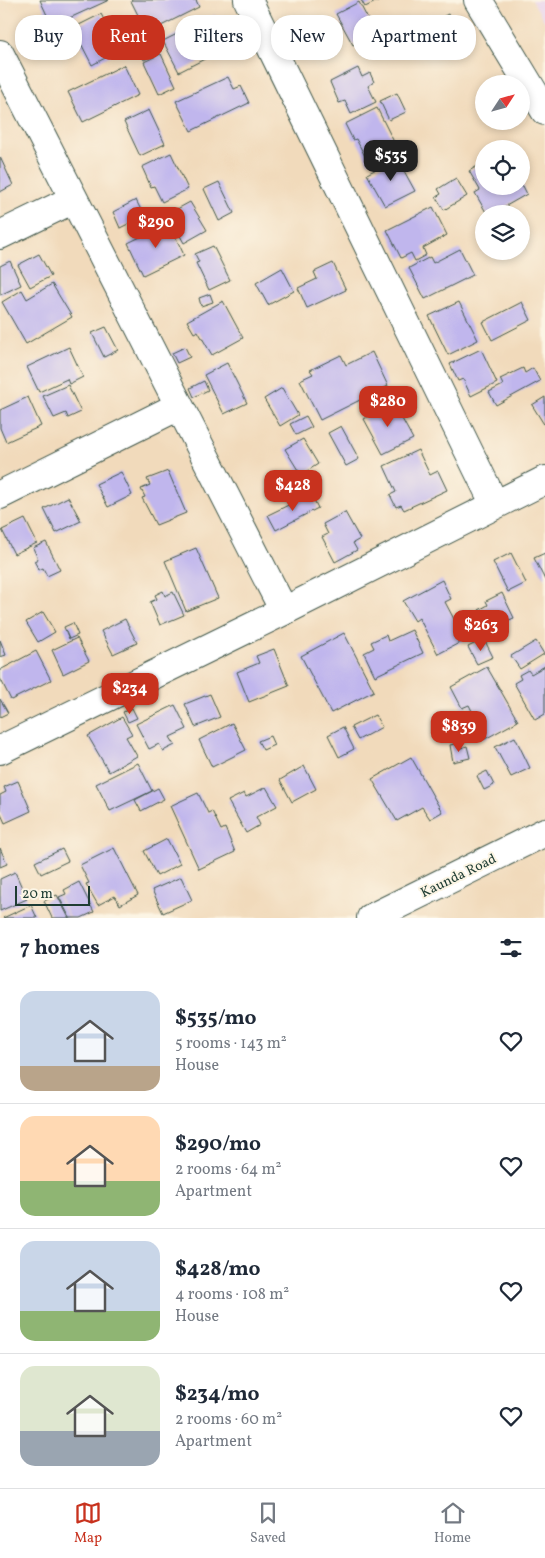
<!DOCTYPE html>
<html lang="en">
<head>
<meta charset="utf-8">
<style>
  body { margin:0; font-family:Vollkorn,serif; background:#f6f6f7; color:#1f2937; height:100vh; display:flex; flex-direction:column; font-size:19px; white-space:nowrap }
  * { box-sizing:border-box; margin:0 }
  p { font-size:16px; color:#747a83 }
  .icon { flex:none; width:28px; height:28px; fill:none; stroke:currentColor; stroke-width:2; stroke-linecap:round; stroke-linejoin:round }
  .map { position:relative; height:918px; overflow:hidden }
  .panel { display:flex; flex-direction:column; background:#fff; flex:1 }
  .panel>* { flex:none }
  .guide { position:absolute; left:15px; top:15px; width:515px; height:45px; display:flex; gap:10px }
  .needle { width:32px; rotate:54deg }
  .controls { position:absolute; left:475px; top:75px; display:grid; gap:10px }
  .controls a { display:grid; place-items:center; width:55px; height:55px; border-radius:50%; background:#fff; box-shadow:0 2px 8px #0003; font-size:25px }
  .scale { position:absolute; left:15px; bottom:12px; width:75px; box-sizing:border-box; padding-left:5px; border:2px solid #1f3d34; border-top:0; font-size:14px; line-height:18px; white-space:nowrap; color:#1f3d34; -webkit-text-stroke:4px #fcf5e5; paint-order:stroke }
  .price { position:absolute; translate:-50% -42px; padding:0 11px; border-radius:10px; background:#c8321e; color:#fff; font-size:16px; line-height:32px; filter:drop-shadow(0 1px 2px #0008) }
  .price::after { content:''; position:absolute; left:50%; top:30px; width:15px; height:11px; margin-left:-8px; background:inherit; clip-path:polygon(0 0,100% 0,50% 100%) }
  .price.selected { background:#222; color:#fff }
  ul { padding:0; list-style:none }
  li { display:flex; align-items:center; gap:15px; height:125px; padding:0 20px }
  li+li { border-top:1px solid #e0e1e3 }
  li span { display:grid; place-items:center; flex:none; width:140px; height:100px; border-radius:15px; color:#555 }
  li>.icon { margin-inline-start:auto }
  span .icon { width:60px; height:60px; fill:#fffc; stroke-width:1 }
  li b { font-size:21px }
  h2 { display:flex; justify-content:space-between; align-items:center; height:60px; padding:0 20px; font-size:21px }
  .chip { padding:0 18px; border-radius:20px; background:#fff; box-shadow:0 2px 8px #0003; font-size:18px; line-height:45px }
  .chip.selected { background:#c8321e; color:#fff }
  .menu { display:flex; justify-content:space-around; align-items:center; height:70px; border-top:1px solid #e0e1e3; background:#fff; font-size:14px; color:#747a83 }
  .menu a { display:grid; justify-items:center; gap:2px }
  .menu .selected { color:#c8321e }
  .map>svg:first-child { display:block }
</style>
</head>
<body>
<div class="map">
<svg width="545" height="918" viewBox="0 0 545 918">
  <rect width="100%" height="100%" fill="#fcf5e5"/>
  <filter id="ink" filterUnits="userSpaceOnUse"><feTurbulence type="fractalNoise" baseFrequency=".02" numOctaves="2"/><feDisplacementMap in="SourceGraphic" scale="10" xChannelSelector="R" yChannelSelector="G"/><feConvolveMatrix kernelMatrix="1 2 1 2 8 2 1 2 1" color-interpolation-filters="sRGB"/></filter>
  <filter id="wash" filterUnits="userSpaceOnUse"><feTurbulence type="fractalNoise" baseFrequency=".0096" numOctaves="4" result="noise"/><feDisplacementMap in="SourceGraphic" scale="20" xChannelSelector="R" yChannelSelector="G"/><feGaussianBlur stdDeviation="1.12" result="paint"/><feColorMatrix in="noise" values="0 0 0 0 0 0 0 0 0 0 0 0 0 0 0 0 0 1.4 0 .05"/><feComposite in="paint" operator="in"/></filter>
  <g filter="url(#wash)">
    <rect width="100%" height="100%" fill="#f1dabb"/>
    <path fill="#e7d2ef" d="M532,0H545V22Z"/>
    <g id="blocks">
      <path fill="#c0b6ed" d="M40,0H109L52,26Z
        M132,0H196L199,7L147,33L131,1Z
        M361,0H380L365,7Z
        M359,2L375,33L353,45L336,14Z
        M101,14L120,50L92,65L73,28Z
        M448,14L464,43L453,49L437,20Z
        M215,15L219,24L223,22L234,44L179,72L163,41Z
        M155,39L161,52L144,60L138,47Z
        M161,54L176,86L159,94L144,62Z
        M124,65L138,95L83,122L68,92Z
        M358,68L362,77L370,73L374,82L368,86L376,102L351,114L345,101L339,103L330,82Z
        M228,77L234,89L241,86L249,103L191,131L176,101Z
        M397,93L406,112L389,120L380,101Z
        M377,108L397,148L368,162L356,139L353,140L345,124Z
        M149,110L165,144L140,156L124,122Z
        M171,153L188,189L162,202L154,186L151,187L142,167Z
        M0,157L13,185L0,192Z
        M397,158L415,191L385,206L367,174Z
        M484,162V186H523L527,194L492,214H487L475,193L480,190L469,171Z
        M456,178L467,196L444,210L436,197L441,194L438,189Z
        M219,182L234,213L219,221L204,189Z
        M136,200L144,216L120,228L113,212Z
        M190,202L207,230L184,243L168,214Z
        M433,207L447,235L423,248L426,255L415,261L411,253L401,258L387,230Z
        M169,223L184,255L143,275L128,243Z
        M213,246L230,280L209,290L196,263L199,262L195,254Z
        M460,249L473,275L425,299L409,268L430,257L433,263Z
        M39,254L51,276L30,287L18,265Z
        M10,261L21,285L0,295V266Z
        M333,263L346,290L307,308L298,288L317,279L314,272Z
        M282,268L294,291L268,305L256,283Z
        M52,284L72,317L26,344L2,302L22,290L27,299Z
        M210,294L213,302L201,306L199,298Z
        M223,301L243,338L212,355L198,331L194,333L187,321Z
        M459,302L478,340L448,355L429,316Z
        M522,302L531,320L492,340L483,322Z
        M106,327L118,350L104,357L92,333Z
        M69,347L83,377L69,384L67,379L39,392L27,367Z
        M185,347L190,357L177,363L172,353Z
        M481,349L497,383L471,396L463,379L458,381L450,364Z
        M372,352L388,386L320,420L300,380L313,374L310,370L341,355L346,365Z
        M227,363L247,403L224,414L204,375Z
        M523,368L525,373L533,368L540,381L496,405L489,392L503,385L500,379Z
        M204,381L208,390L194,397L190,388Z
        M68,385L81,412L68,418L66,413L54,418L43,396Z
        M282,388L298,415L280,426L264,399Z
        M28,397L41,426L6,442L0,428V410Z
        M545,397V426L532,405Z
        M393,402L413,439L383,454L364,419Z
        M306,416L312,427L296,435L290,424Z
        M341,426L359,459L346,466L328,433Z
        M303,439L318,464L301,475L285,449Z
        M418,450L430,475L438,471L447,490L404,510L401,505L396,507L390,495L396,492L384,466Z
        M168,471L186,513L156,525L142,498L145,497L141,489L150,485L147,479Z
        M121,472L132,495L108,507L96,484Z
        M311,494L318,508L276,530L268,515Z
        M68,497L81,521L56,533L44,509Z
        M345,512L360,539L353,543L357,550L335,562L322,537L328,534L323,524Z
        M25,519L37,543L14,554L2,530Z
        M46,542L60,570L47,576L43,568L39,570L34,561L38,559L33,548Z
        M196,548L218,598L186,611L165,561Z
        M511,553L526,583L508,592L493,562Z
        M545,553V580L534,558Z
        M442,580L451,599L445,602L465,640L438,654L419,618L415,621L403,601Z
        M163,591L165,596L173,592L184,615L160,625L150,602L157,599L155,595Z
        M502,593L514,618L488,629L479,610L488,605L486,601Z
        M43,612L55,632L38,642L26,622Z
        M125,619L137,643L113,654L101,631Z
        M73,623L78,635L69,639L64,627Z
        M412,630L423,653L375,676L364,653L374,648L371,642L386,635L388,641Z
        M344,633L374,691L331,713L301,656Z
        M77,638L89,661L63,674L52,650Z
        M484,639L493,657L477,664L468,647Z
        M0,640L6,655L0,657Z
        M536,641L544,654L520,669L511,656Z
        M274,649L289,686L249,702L237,672L259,663L256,656Z
        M36,651L51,680L11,700L0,678V670Z
        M545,666V714L535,720L514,683L521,679L519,675L528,670L531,674Z
        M487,667L518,721L485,739L478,727L473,729L467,717L473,713L469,705L462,708L451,687Z
        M210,694L220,717L195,727L185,704Z
        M0,699L8,713L0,717Z
        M175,705L187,729L170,737L175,745L163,751L159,744L149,749L136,724Z
        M132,708L137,718L128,722L123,712Z
        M375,715L382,727L358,740L351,727Z
        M122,717L132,734L126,737L137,756L109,772L88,736Z
        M232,723L246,750L212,767L199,740Z
        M343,727L354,749L339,757L328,735Z
        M270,736L274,745L263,750L258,741Z
        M515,737L530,768L511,777L495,747Z
        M459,743L461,748L467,746L470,758L453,762L450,745Z
        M411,757L442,812L430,819L422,807L397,821L372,779Z
        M138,763L152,791L110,811L96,784Z
        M304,766L316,789L292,802L280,780Z
        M487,771L494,785L484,790L477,776Z
        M18,781L31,811L5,823L0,812V795L6,792L4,787Z
        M266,787L277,806L256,817L260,825L246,833L228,801L244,793L246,797Z
        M158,788L164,799L141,811L135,800Z
        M198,793L208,813L212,811L221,830L225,828L235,852L199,869L170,806Z
        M167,839L180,864L157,876L144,851Z
        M0,848L7,864L0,867Z
        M114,848L138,895L120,905L115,896L98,905L86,884L89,883L80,865Z
        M62,849L68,861L41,874L35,862Z
        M15,872L27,899L0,911V879Z
        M181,877L192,900L163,913L152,890Z
        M79,882L94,912L81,918H70L59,897L66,894L64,890Z
        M57,895L69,918H52L44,901Z
        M31,905L37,918H3Z"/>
    </g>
  </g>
  <g filter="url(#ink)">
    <use href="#blocks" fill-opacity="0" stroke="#3e5548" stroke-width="1"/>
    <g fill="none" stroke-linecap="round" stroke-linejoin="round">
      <g stroke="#3e5548" stroke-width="30">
        <path id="minor" d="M248,0L495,505
          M478,0L545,111
          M0,54L284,611
          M0,235L74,199
          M0,495L179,406
          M0,750L284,611L545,480
          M371,918L545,832"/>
      </g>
      <use href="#minor" stroke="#fff" stroke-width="28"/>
    </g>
  </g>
  <g text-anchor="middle" stroke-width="4" stroke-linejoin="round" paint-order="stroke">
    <g font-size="14" fill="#1f3d34" stroke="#fcf5e5">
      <text transform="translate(458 875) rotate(-26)" y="5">Kaunda Road</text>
    </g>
  </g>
</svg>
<div class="controls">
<a><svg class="needle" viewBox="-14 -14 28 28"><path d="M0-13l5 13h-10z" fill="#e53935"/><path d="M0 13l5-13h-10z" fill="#747a83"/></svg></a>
<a><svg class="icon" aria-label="locate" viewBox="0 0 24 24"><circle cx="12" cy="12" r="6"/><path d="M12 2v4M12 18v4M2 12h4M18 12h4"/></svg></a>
<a><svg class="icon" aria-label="layers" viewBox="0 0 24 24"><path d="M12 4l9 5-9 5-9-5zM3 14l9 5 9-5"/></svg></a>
</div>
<div class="scale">20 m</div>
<b class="price selected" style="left:391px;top:182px">$535</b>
<b class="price" style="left:156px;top:249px">$290</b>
<b class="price" style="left:388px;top:428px">$280</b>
<b class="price" style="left:293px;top:512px">$428</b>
<b class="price" style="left:481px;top:652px">$263</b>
<b class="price" style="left:130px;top:715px">$234</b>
<b class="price" style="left:459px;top:753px">$839</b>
<div class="guide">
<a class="chip">Buy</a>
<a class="chip selected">Rent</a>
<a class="chip">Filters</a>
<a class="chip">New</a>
<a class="chip">Apartment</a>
</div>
</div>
<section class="panel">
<h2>7 homes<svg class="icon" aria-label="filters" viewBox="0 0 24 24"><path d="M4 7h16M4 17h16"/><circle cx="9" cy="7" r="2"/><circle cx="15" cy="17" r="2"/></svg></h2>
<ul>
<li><span style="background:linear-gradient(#c9d6e8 75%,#b9a48a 0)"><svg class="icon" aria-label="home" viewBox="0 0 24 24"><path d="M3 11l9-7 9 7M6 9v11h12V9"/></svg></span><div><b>$535/mo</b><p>5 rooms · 143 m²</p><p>House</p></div><svg class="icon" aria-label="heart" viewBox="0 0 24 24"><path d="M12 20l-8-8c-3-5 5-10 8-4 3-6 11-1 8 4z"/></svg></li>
<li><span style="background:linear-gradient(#ffd9b3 65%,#8fb573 0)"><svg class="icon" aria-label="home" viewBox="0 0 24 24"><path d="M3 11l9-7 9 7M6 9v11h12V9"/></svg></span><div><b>$290/mo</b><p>2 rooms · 64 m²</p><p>Apartment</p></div><svg class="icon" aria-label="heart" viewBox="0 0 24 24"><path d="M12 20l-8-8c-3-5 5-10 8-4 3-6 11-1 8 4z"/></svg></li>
<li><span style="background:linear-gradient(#c9d6e8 70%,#8fb573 0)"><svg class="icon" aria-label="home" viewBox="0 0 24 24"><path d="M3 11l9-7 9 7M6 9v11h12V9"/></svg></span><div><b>$428/mo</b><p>4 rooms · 108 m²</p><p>House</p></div><svg class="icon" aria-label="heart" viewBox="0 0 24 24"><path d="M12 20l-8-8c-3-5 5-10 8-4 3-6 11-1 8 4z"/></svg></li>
<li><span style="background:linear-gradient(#dfe7d0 65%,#9aa5b1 0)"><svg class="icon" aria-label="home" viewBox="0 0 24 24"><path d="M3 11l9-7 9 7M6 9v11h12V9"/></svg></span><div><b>$234/mo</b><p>2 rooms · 60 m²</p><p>Apartment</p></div><svg class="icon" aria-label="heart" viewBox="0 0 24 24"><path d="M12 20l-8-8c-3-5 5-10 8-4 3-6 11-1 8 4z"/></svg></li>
</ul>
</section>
<nav class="menu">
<a class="selected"><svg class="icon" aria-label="map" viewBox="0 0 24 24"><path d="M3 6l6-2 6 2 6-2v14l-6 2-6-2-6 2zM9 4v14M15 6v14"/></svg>Map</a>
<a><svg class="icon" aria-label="saved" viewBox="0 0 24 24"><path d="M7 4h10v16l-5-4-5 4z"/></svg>Saved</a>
<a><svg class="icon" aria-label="home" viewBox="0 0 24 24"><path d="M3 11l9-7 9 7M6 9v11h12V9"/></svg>Home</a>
</nav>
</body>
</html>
